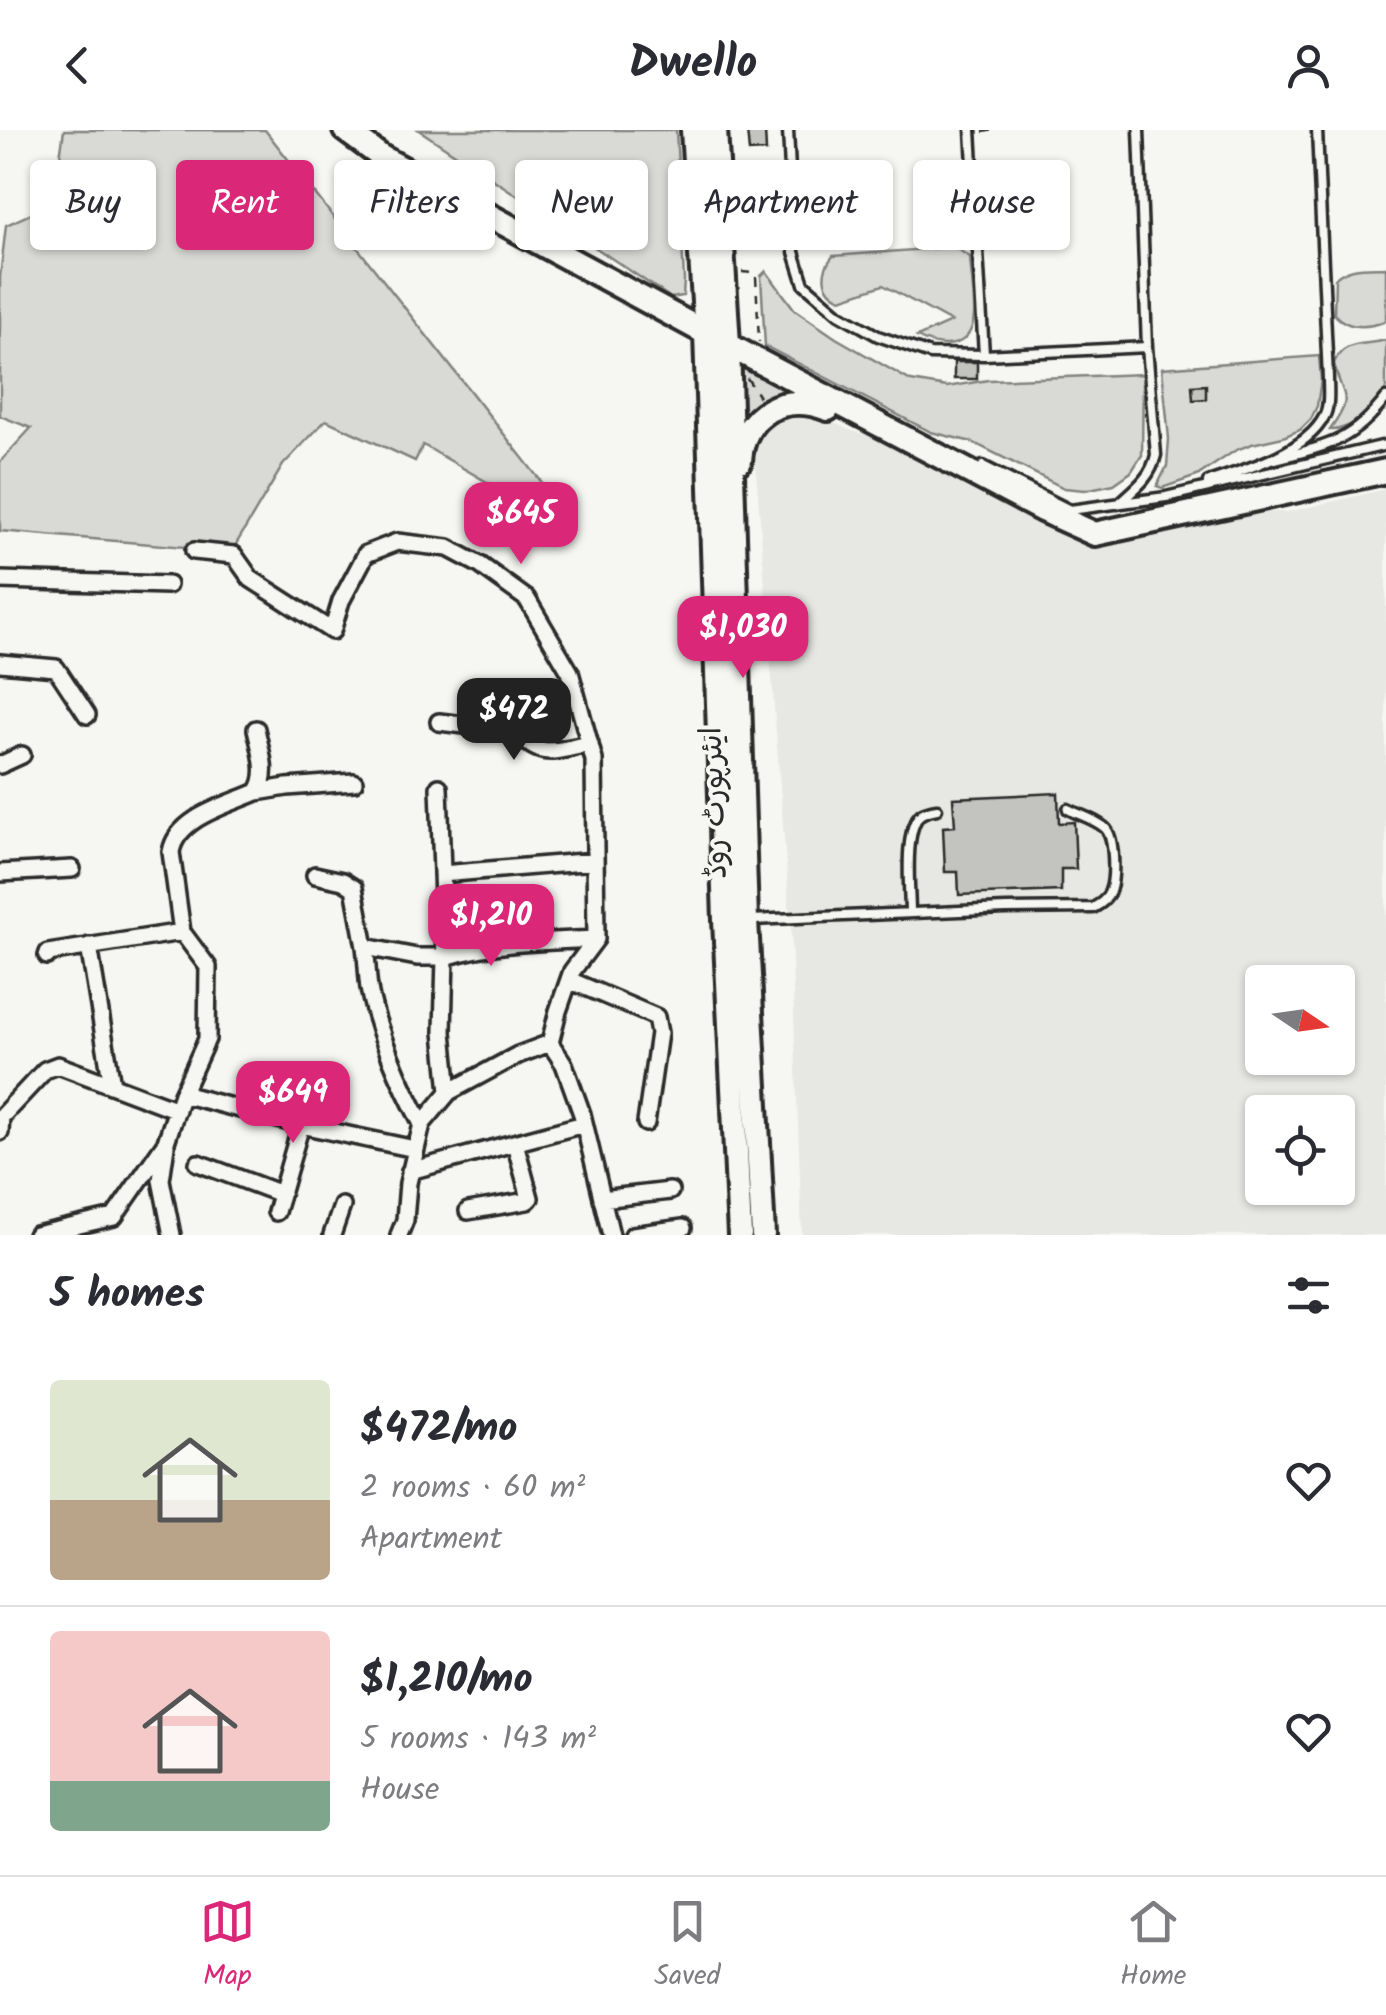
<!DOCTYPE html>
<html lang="en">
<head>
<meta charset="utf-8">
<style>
  body { margin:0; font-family:Kalam,"Playpen Sans Arabic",sans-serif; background:#f7f7f7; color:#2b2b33; height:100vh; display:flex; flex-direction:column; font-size:38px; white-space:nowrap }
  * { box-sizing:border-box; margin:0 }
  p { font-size:32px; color:#7c7c81 }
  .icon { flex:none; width:55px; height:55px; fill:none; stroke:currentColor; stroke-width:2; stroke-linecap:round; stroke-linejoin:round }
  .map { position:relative; height:1105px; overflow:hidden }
  .panel { display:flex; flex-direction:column; background:#fff; flex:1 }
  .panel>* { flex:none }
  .top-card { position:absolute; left:30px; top:30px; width:1328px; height:90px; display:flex; gap:20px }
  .needle { width:65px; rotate:103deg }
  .fabs { position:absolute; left:1245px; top:835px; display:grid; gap:20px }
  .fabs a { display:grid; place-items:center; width:110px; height:110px; border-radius:10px; background:#fff; box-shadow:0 2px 8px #0004; font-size:50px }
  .price { position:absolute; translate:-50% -85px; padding:0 22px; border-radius:20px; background:#db2777; color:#fff; font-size:32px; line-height:65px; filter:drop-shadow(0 2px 5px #0008) }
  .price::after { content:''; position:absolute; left:50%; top:60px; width:30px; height:22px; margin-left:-15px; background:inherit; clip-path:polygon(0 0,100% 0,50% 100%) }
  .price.on { background:#222; color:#fff }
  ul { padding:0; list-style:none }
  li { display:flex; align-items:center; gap:30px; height:250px; padding:0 50px }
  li+li { border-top:2px solid #e1e1e2 }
  li span { display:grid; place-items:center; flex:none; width:280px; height:200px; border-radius:10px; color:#555 }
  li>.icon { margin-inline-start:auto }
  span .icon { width:120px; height:120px; fill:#fffc; stroke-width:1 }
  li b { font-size:42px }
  h2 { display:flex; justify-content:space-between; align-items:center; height:120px; padding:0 50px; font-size:42px }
  .chip { padding:0 35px; border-radius:10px; background:#fff; box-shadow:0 2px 8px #0004; font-size:35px; line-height:90px }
  .chip.on { background:#db2777; color:#fff }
  header { display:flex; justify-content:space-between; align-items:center; height:130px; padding:0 50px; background:#fff; font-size:45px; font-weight:600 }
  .tab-bar { display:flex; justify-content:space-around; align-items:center; height:140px; border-top:2px solid #e1e1e2; background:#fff; font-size:28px; color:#7c7c81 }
  .tab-bar a { display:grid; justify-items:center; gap:5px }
  .tab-bar .on { color:#db2777 }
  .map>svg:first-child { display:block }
</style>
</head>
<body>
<header><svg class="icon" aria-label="back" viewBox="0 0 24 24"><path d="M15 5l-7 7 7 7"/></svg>Dwello<svg class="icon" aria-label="person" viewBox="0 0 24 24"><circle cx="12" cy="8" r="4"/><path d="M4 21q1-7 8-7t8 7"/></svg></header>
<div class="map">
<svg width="1386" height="1105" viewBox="0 0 1386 1105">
  <rect width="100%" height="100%" fill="#f6f6f2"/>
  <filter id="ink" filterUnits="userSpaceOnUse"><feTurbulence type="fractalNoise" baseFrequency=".01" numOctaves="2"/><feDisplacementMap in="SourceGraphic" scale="20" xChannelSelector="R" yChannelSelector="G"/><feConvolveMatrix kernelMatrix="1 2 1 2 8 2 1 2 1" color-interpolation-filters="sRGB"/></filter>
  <g filter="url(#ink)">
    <path fill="#e7e7e3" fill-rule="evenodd" d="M812,283L852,301L871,306L1052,400L1093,414L1116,413L1253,382H1287L1386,359V1105H802L791,800L754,312L762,296L776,286ZM1262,852H1338V928H1262ZM1262,982H1338V1058H1262Z"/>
    <path fill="#d9d9d5" stroke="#828280" stroke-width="2.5" d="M64,0H265L569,387L553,398L528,366L520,371L423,315L415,331L326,290L283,335L232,421L0,401V332L31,298L0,286V147L6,95L53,74Z
      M419,0H676L684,150L683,166L671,168Z
      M954,117L970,127C971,146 975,167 974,186C971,221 940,219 917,207L951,192L883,155L841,169C821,160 820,142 833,126Z
      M1386,137V191C1368,198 1348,200 1334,184L1335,149C1347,135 1369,138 1386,137Z
      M766,141L795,180L836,208L911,251L947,257L988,250L1143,244L1142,325L1131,342L1114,354L1085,360L1064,358L972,312L931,302L765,216L761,146Z
      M1386,210C1386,225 1386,245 1386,259C1381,277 1350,301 1330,300C1356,264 1341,268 1334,233C1344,209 1365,216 1386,210Z
      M1319,226L1321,250L1317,276L1311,289L1300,300L1283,307L1252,314L1236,320L1197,346L1162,358L1157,356L1167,336L1169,309L1162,238Z
      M737,231L796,264L744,298Z"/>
    <path fill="#c3c3c0" stroke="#2b2b2b" stroke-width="2.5" d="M747,0H765L766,21L749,22Z
      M954,232H977V249H954Z
      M1206,255V269L1193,270L1192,256Z
      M1058,663L1059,693L1074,692L1076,739H1061V761L959,765L958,742H945L943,697L955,696L953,668Z"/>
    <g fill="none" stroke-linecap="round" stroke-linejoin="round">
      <g stroke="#2b2b2b" stroke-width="15">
        <path id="service" d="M788,0L794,122L804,154L839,184L878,206L930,224L984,225L971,0
          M984,225L1147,217
          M1275,329C1327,316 1352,312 1386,268
          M983,336L1070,380L1166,367L1386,315
          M1208,352C1244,340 1306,322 1324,287C1330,276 1328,260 1328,248L1317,0
          M1118,374C1135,359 1151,348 1156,325L1147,217L1139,0
          M910,783C910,760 903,699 921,684C926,681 931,680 937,679
          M750,790L1006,779L1093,778C1100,774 1107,770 1110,761C1115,748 1115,707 1105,698C1095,689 1079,685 1068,679"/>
      </g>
      <g stroke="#2b2b2b" stroke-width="22">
        <path id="minor" d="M194,421L234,425L251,449L332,501L341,471L366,424L397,412L448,418L480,435L527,469L570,542L594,630L596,809
          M0,450L168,455
          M0,533L56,538L87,585
          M439,592L516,601C541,631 555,620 590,614
          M0,635L22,625
          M257,662L287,657L354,652
          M0,743L72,739
          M442,744L595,731
          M315,745L343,751L354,758L365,817
          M89,816L112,955
          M47,826L48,823L182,802
          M569,850L656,887L659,903L646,993
          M449,962L443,902L445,827C494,812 545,811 596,809L572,841L558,881L550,913
          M182,964L301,995L415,1019
          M422,994C402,957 376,899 369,858C367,844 367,830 365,817L417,827H445L439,657
          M0,1002L1,987L45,940L58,935L177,980
          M166,1016L161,1050L172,1105
          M198,1033L281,1064
          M410,1041L584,994
          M602,1069L670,1061
          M468,1081L527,1071L530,1068L515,1013
          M276,1082L301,995
          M36,1105L114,1087L166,1012L182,964L207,909L208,837L182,802L171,722C177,687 228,675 257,662C270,645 260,619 256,599
          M332,1105L342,1076
          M399,1105L405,1090L408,1053L422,994L449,962L518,925L550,913L564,934L582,984L611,1105
          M633,1105L683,1098"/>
      </g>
      <g stroke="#2b2b2b" stroke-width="30">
        <path id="secondary" d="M345,0L383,28L728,215L1042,380L1095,404L1386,341
          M693,0L706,203L725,790L740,1105
          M715,0L728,215L746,790L763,1105
          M740,331C743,282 785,262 828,279"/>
      </g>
      <path stroke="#2b2b2b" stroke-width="2.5" stroke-dasharray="8 8" stroke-linecap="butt" d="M983,2L994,0
        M742,142L752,143L756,146L759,212
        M747,248L759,267"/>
      <use href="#service" stroke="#f6f6f2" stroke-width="8"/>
      <use href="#minor" stroke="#f6f6f2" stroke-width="15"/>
      <use href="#secondary" stroke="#f6f6f2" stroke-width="22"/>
    </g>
  </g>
  <g text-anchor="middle" stroke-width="8" stroke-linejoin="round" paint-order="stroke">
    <g font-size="30" fill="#2b2b2b" stroke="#f6f6f2">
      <text transform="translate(713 673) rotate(-92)" y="10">ایئرپورٹ روڈ</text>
    </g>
  </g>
</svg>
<div class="fabs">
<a><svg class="needle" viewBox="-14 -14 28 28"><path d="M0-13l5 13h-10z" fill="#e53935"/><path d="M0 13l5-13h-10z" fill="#7c7c81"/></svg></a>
<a><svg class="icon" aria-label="locate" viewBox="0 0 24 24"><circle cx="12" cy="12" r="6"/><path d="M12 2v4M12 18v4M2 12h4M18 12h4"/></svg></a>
</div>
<b class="price" style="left:521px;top:437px">$645</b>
<b class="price" style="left:743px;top:551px">$1,030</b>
<b class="price on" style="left:514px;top:633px">$472</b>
<b class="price" style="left:491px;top:839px">$1,210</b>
<b class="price" style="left:293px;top:1016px">$649</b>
<div class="top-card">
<a class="chip">Buy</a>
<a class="chip on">Rent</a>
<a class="chip">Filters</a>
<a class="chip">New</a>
<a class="chip">Apartment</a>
<a class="chip">House</a>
</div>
</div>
<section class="panel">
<h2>5 homes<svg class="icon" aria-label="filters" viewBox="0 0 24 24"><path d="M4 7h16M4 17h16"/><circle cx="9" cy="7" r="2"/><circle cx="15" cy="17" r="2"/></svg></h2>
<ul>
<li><span style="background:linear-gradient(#dfe7d0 60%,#b9a48a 0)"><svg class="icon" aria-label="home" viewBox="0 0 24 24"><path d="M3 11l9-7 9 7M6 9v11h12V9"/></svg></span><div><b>$472/mo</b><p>2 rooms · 60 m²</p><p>Apartment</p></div><svg class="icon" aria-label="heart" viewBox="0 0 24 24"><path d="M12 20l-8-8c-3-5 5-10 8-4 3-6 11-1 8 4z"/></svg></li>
<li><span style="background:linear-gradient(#f6c9c9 75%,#7fa58c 0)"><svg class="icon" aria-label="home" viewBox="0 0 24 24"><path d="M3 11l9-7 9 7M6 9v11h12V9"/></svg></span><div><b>$1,210/mo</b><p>5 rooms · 143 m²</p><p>House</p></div><svg class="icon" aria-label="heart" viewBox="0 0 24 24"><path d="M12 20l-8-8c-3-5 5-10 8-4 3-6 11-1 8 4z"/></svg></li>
</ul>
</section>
<nav class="tab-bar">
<a class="on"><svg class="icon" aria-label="map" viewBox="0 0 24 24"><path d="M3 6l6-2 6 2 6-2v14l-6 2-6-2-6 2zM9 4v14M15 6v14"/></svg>Map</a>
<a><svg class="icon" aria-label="saved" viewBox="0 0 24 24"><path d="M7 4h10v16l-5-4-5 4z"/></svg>Saved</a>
<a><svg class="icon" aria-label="home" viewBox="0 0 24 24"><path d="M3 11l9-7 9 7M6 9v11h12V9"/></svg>Home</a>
</nav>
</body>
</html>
